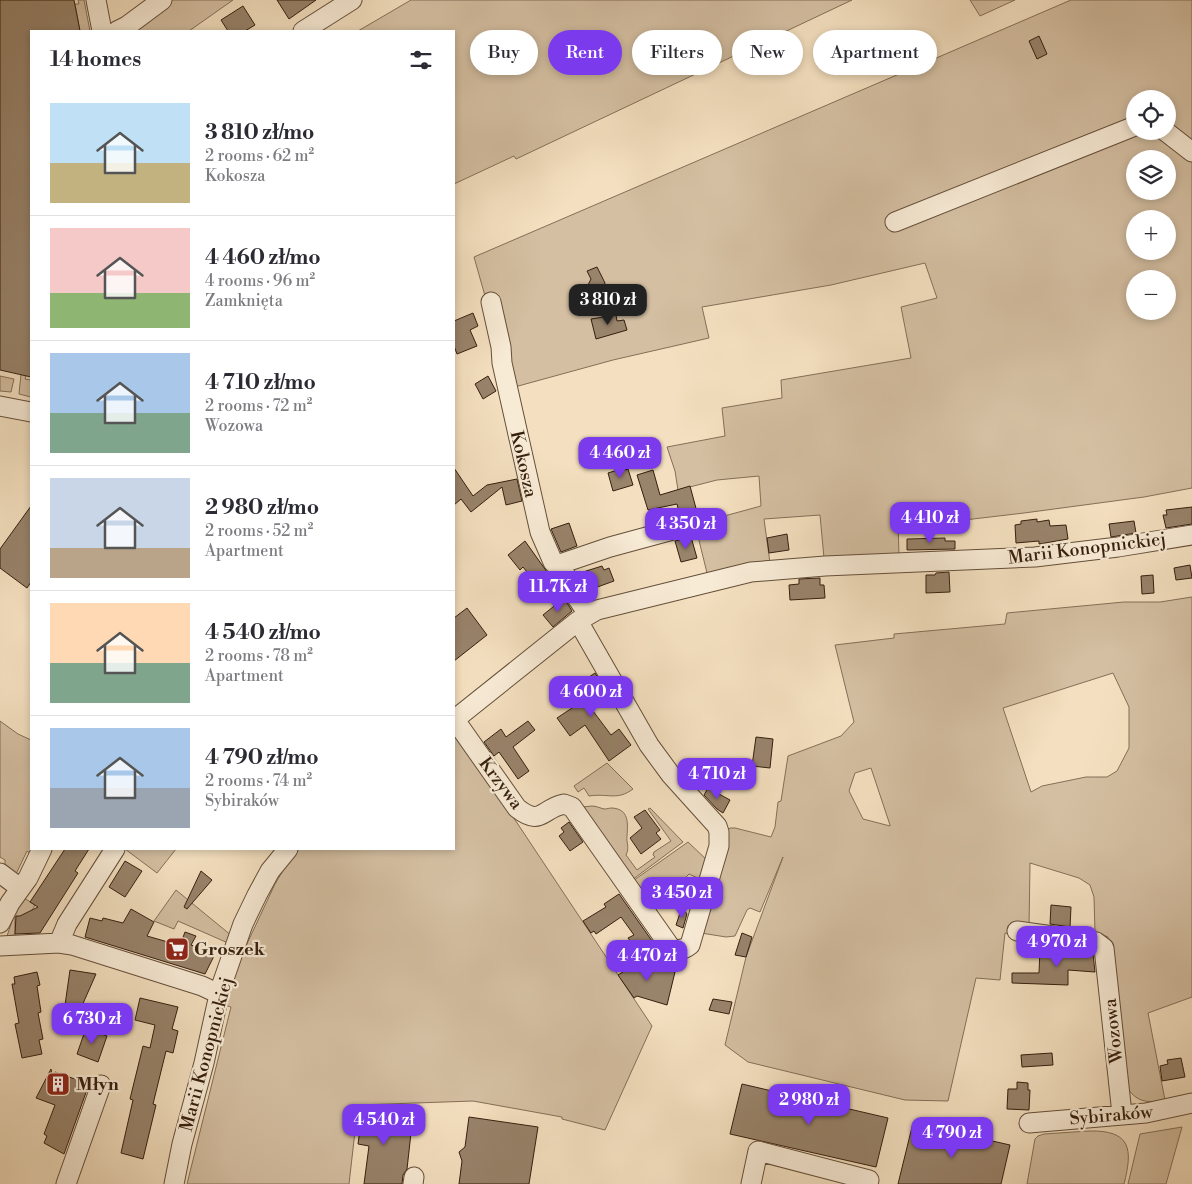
<!DOCTYPE html>
<html lang="en">
<head>
<meta charset="utf-8">
<style>
  body { margin:0; font-family:"Libre Bodoni",serif; background:#f2f2f3; color:#2b2b33; height:100vh; display:flex; flex-direction:column; font-size:19px; white-space:nowrap }
  * { box-sizing:border-box; margin:0 }
  p { font-size:16px; color:#7c7c81 }
  .icon { flex:none; width:28px; height:28px; fill:none; stroke:currentColor; stroke-width:2; stroke-linecap:round; stroke-linejoin:round }
  .map { position:relative; flex:1; overflow:hidden }
  .panel { position:absolute; left:30px; top:30px; width:425px; height:820px; display:flex; flex-direction:column; background:#fff; border-radius:0px; box-shadow:0 2px 8px #0003 }
  .panel>* { flex:none }
  .guide { position:absolute; left:470px; top:30px; width:475px; height:45px; display:flex; gap:10px }
  .tools { position:absolute; left:1126px; top:90px; display:grid; gap:10px }
  .tools a { display:grid; place-items:center; width:50px; height:50px; border-radius:50%; background:#fff; box-shadow:0 2px 8px #0003; font-size:25px }
  .price { position:absolute; translate:-50% -42px; padding:0 11px; border-radius:10px; background:#7c3aed; color:#fff; font-size:16px; line-height:32px; filter:drop-shadow(0 1px 2px #0008) }
  .price::after { content:''; position:absolute; left:50%; top:30px; width:15px; height:11px; margin-left:-8px; background:inherit; clip-path:polygon(0 0,100% 0,50% 100%) }
  .price.on { background:#222; color:#fff }
  ul { padding:0; list-style:none }
  li { display:flex; align-items:center; gap:15px; height:125px; padding:0 20px }
  li+li { border-top:1px solid #e1e1e2 }
  li span { display:grid; place-items:center; flex:none; width:140px; height:100px; border-radius:0px; color:#555 }
  li>.icon { margin-inline-start:auto }
  span .icon { width:60px; height:60px; fill:#fffc; stroke-width:1 }
  li b { font-size:21px }
  h2 { display:flex; justify-content:space-between; align-items:center; height:60px; padding:0 20px; font-size:21px }
  .pill { padding:0 18px; border-radius:22px; background:#fff; box-shadow:0 2px 8px #0003; font-size:18px; line-height:45px }
  .pill.on { background:#7c3aed; color:#fff }
  .map>svg:first-child { display:block }
</style>
</head>
<body>
<div class="map">
<svg width="1192" height="1184" viewBox="0 0 1192 1184">
  <rect width="100%" height="100%" fill="#f4e0c0"/>
  <filter id="stains"><feTurbulence type="fractalNoise" baseFrequency=".004" numOctaves="4"/><feColorMatrix values="0 0 0 0 .2 0 0 0 0 .09 0 0 0 0 .02 0 0 0 .5 -.17"/></filter>
  <radialGradient id="worn" r=".72"><stop offset=".6" stop-color="#630" stop-opacity="0"/><stop offset="1" stop-color="#630" stop-opacity=".3"/></radialGradient>
  <path fill="#d4bfa2" stroke="#846f58" fill-rule="evenodd" d="M78,0H84L90,31H80L75,4H79Z
    M170,0H233L189,31H129Z
    M411,0H852L516,159L514,156L454,184V31H358Z
    M970,0H1015L980,16Z
    M1071,0H1192V488L1144,497L1024,513L956,521H898L899,556L824,558L820,515L764,519L770,563L707,573L695,524L761,506L759,476L717,480L678,490L675,471L667,447L725,436L722,408L782,398L781,380L911,358L901,307L937,298L925,263L831,285L702,307L709,338L613,360L511,388L474,257ZM1135,99H1168V131H1135ZM1135,159H1168V191H1135ZM1135,219H1168V251H1135ZM1135,279H1168V311H1135Z
    M21,374L26,375L25,379L31,380V397L19,394Z
    M0,376L14,379L11,392L0,391Z
    M1192,597V997L1148,1013L1165,1100C1149,1103 1138,1103 1128,1089L1108,937L1095,932L1094,897L1090,885L1079,878L1030,863L1029,928L1015,935L1005,933L1000,980L976,978L948,1101L905,1100L748,1062L725,1045L746,957L783,857L760,912L750,908L747,910L735,936L726,937L701,933L727,831L730,828H735L771,837L775,827L778,802L781,801L788,756L841,736L854,722L835,645L894,638V634L1005,624L1007,613L1124,602H1160ZM1113,673L1129,707V748L1117,771L1107,777H1086L1042,786L1031,792L1003,708ZM871,768L890,825V826L863,819L849,791L855,773Z
    M0,721L18,734L31,740V849H38L34,857L27,851L16,874L5,867V860L0,857Z
    M454,732L458,734L652,1026L605,1130L562,1119V1117L473,1101L358,1105L349,1184H187L231,1007L224,1005L230,980L275,884L290,859L299,849H454Z
    M607,763L633,789C617,801 608,793 589,796L584,788L578,792L574,786Z
    M592,806C596,806 600,808 604,809C608,809 608,808 612,808C629,809 628,823 627,836C626,843 630,847 626,855L637,870L655,857L653,855L654,852L671,841L648,809L650,808L683,842L632,880L582,807Z
    M688,842L709,862L704,881L689,874L671,893L662,900L659,895L645,904L630,883Z
    M125,849H176L157,873Z
    M176,890L232,936L228,943L178,921L174,929L154,921Z
    M24,898L35,905C30,915 26,916 15,917V935L7,936L14,915Z
    M1182,1127L1166,1184H1128L1140,1134Z
    M1089,1131C1131,1130 1133,1149 1124,1184H1027L1035,1139L1038,1136L1044,1134Z"/>
  <path fill="#98836b" stroke="#351f0e" d="M0,0H74L80,31H31V377L0,370Z
    M277,0H316L289,19Z
    M243,6L255,25L245,31H228L221,20Z
    M1039,36L1047,54L1037,59L1029,41Z
    M597,267L605,283L599,297L585,291L591,279L587,271Z
    M473,313L478,326L470,330L477,346L457,354L454,346V321Z
    M616,315L617,321L624,320L627,330L596,339L591,319Z
    M488,376L496,391L483,399L475,384Z
    M454,468L473,496L487,485L517,479L522,501L506,505L502,487L471,512L461,499L454,505Z
    M624,468L625,470L628,469L633,485L613,491L608,473Z
    M653,470L660,495L690,486L697,512L680,516L677,504L648,510L637,475Z
    M31,506V582L27,588L0,568V549Z
    M1192,507V524L1166,528L1163,515H1167L1166,510Z
    M1037,519V522L1049,520L1050,526L1066,525L1068,539L1039,544V541L1016,543L1015,525L1021,524V521Z
    M1134,521L1136,533L1111,537L1109,524Z
    M569,523L577,546L561,552L551,529Z
    M787,534L789,550L769,553L767,538Z
    M691,537L697,558L681,562L675,541Z
    M945,538V541H955V549L907,550V539Z
    M525,541L547,572L535,582L523,567L520,570L508,555Z
    M1190,565L1192,578L1176,580L1174,568Z
    M602,566L604,570L609,568L614,581L589,590L583,572Z
    M949,572L950,592L926,593V575H935L936,573Z
    M1153,575L1154,593L1142,594L1141,576Z
    M820,578V585H824L825,598L790,600L789,585L799,584V579Z
    M564,598L572,611L553,627L543,615Z
    M467,608L487,635L454,661V618Z
    M595,673L605,690L587,703L611,735L619,729L631,745L609,761L585,725L570,736L557,718L572,708L562,695Z
    M528,721L535,730L513,747L529,771L518,779L499,752L494,756L484,742L501,729L506,737Z
    M756,737L773,739L770,768L752,766Z
    M708,788L730,800L723,813L717,809L704,795Z
    M645,810L660,830L656,833L661,839L641,854L630,838L642,828L634,817Z
    M569,822L583,842L570,851L559,836L564,832L561,828Z
    M65,849H89L75,871L78,873L40,933L15,934L16,916H20L38,907L30,902Z
    M125,861L142,871L125,897L109,887Z
    M201,871L212,880L187,909L184,907Z
    M619,894L657,948L643,958L628,938L634,935L621,917L596,934L594,931L591,933L583,921L606,907L604,904Z
    M1051,905L1071,907L1070,927L1050,924Z
    M682,907L687,914L683,928L676,925Z
    M131,909L154,922L147,936L168,942L170,938L177,942L178,938L182,940L185,932L196,936L191,945L204,949L203,953L214,956L205,974L85,937L90,918L102,921L103,918L123,923Z
    M742,933L752,937L746,957L735,955Z
    M1040,949L1092,953L1093,954L1095,972L1068,970V985L1012,983V973H1039Z
    M628,961L675,972L667,1005L637,996L634,998L618,975L623,972L619,966Z
    M70,970L96,974L74,1024L63,1019Z
    M37,972L40,985L37,986L41,1012L38,1013L43,1039L39,1040L42,1054L22,1058L15,1024L19,1023L12,984H15L14,977Z
    M140,998L178,1007L172,1029L178,1031L173,1053L166,1051L153,1104L156,1105L143,1159L121,1153L133,1100L130,1099L143,1046L150,1048L155,1025L135,1020Z
    M713,999L732,1002L729,1014L709,1010Z
    M86,1028L107,1036L98,1062L77,1054Z
    M1052,1053L1053,1065L1022,1067L1021,1055Z
    M1181,1058L1185,1077L1162,1081L1160,1066L1168,1064L1167,1060Z
    M51,1069L53,1081L55,1072L89,1084L64,1154L44,1143L47,1136L44,1134L55,1105L36,1098Z
    M1017,1082L1028,1083V1090H1030L1029,1110L1007,1109L1008,1089H1017Z
    M742,1084L888,1118L876,1167L730,1134Z
    M363,1107L396,1108V1131L411,1133L407,1169L403,1175L402,1184H364L369,1146L358,1144Z
    M469,1117L538,1127L529,1184H459L462,1161L459,1152L465,1147Z
    M913,1123L1010,1145L1001,1184H898Z"/>
  <g fill="none" stroke-linecap="round" stroke-linejoin="round">
    <g stroke="#654f3a" stroke-width="21">
      <path id="minor" d="M96,0L102,31
        M117,31L127,26L162,0
        M303,31L352,0
        M1165,131L1192,152
        M895,222L1135,126
        M491,302L501,347L502,363L540,532L553,562L565,574L573,592L588,614
        M0,406L31,412
        M559,568L563,563L610,547L713,519
        M454,720L578,621L597,610L751,572L825,566L1035,557L1118,547L1192,535
        M455,720L517,808C541,827 541,809 564,804L572,807L671,948C678,951 684,950 690,945L719,846V832L717,826L671,775L649,745L578,621
        M0,873L20,888
        M0,923L10,903L28,878L42,849
        M1017,931L1096,942L1104,948L1122,1114
        M59,943L67,924L115,849
        M0,946L59,943L72,945L202,986L219,994
        M1029,1123L1146,1113L1192,1103
        M66,1184L101,1085
        M174,1184L182,1144L204,1063L220,990L243,924L257,895L270,871L288,849
        M413,1184L414,1177
        M751,1184L758,1151L869,1180L868,1184"/>
    </g>
    <use href="#minor" stroke="#f8ebd6" stroke-width="19"/>
  </g>
  <defs>
    <g id="supermarket-square" transform="scale(1.25)"><rect x="-9" y="-9" width="18" height="18" rx="4" fill="#8f2418" stroke="#f8ebd6"/><path d="M-6-5.5h2.5l.6 2H6L4.5 2H-2.5L-4.4-4H-6ZM-1.5 3.2a1.3 1.3 0 1 0 .1 0ZM3 3.2a1.3 1.3 0 1 0 .1 0Z" fill="#fff"/></g>
    <g id="building-square" transform="scale(1.25)"><rect x="-9" y="-9" width="18" height="18" rx="4" fill="#8f2418" stroke="#f8ebd6"/><path d="M-4-6H4V6H1V3H-1V6H-4ZM-2.5-4.3h1.7v1.8h-1.7ZM.8-4.3h1.7v1.8H.8ZM-2.5-1h1.7V.8h-1.7ZM.8-1h1.7V.8H.8Z" fill="#fff"/></g>
  </defs>
  <g fill-rule="evenodd">
    <use href="#supermarket-square" x="177" y="949"/>
    <use href="#building-square" x="58" y="1084"/>
  </g>
  <g text-anchor="middle" stroke-width="4.5" stroke-linejoin="round" paint-order="stroke">
    <g font-size="18" fill="#351f0e" stroke="#f8ebd6">
      <text transform="translate(524 464) rotate(77)" y="6">Kokosza</text>
      <text transform="translate(1087 548) rotate(-7)" y="6">Marii Konopnickiej</text>
      <text transform="translate(501 783) rotate(53)" y="6">Krzywa</text>
      <text transform="translate(1113 1031) rotate(-96)" y="6">Wozowa</text>
      <text transform="translate(206 1054) rotate(-75)" y="6">Marii Konopnickiej</text>
      <text transform="translate(1111 1115) rotate(-5)" y="6">Sybiraków</text>
    </g>
    <g font-size="18" font-weight="bold" fill="#351f0e" stroke="#f8ebd6" text-anchor="start">
      <text x="194" y="955">Groszek</text>
      <text x="76" y="1090">Młyn</text>
    </g>
  </g>
  <rect width="100%" height="100%" filter="url(#stains)"/>
  <rect width="100%" height="100%" fill="url(#worn)"/>
</svg>
<div class="tools">
<a><svg class="icon" aria-label="locate" viewBox="0 0 24 24"><circle cx="12" cy="12" r="6"/><path d="M12 2v4M12 18v4M2 12h4M18 12h4"/></svg></a>
<a><svg class="icon" aria-label="layers" viewBox="0 0 24 24"><path d="M12 4l9 5-9 5-9-5zM3 14l9 5 9-5"/></svg></a>
<a>+</a>
<a>−</a>
</div>
<b class="price on" style="left:608px;top:326px">3 810 zł</b>
<b class="price" style="left:620px;top:479px">4 460 zł</b>
<b class="price" style="left:930px;top:544px">4 410 zł</b>
<b class="price" style="left:686px;top:550px">4 350 zł</b>
<b class="price" style="left:558px;top:613px">11.7K zł</b>
<b class="price" style="left:591px;top:718px">4 600 zł</b>
<b class="price" style="left:717px;top:800px">4 710 zł</b>
<b class="price" style="left:682px;top:919px">3 450 zł</b>
<b class="price" style="left:1057px;top:968px">4 970 zł</b>
<b class="price" style="left:647px;top:982px">4 470 zł</b>
<b class="price" style="left:92px;top:1045px">6 730 zł</b>
<b class="price" style="left:809px;top:1126px">2 980 zł</b>
<b class="price" style="left:384px;top:1146px">4 540 zł</b>
<b class="price" style="left:952px;top:1159px">4 790 zł</b>
<div class="guide">
<a class="pill">Buy</a>
<a class="pill on">Rent</a>
<a class="pill">Filters</a>
<a class="pill">New</a>
<a class="pill">Apartment</a>
</div>
<section class="panel">
<h2>14 homes<svg class="icon" aria-label="filters" viewBox="0 0 24 24"><path d="M4 7h16M4 17h16"/><circle cx="9" cy="7" r="2"/><circle cx="15" cy="17" r="2"/></svg></h2>
<ul>
<li><span style="background:linear-gradient(#bfe0f5 60%,#c2b280 0)"><svg class="icon" aria-label="home" viewBox="0 0 24 24"><path d="M3 11l9-7 9 7M6 9v11h12V9"/></svg></span><div><b>3 810 zł/mo</b><p>2 rooms · 62 m²</p><p>Kokosza</p></div></li>
<li><span style="background:linear-gradient(#f6c9c9 65%,#8fb573 0)"><svg class="icon" aria-label="home" viewBox="0 0 24 24"><path d="M3 11l9-7 9 7M6 9v11h12V9"/></svg></span><div><b>4 460 zł/mo</b><p>4 rooms · 96 m²</p><p>Zamknięta</p></div></li>
<li><span style="background:linear-gradient(#a9c7e8 60%,#7fa58c 0)"><svg class="icon" aria-label="home" viewBox="0 0 24 24"><path d="M3 11l9-7 9 7M6 9v11h12V9"/></svg></span><div><b>4 710 zł/mo</b><p>2 rooms · 72 m²</p><p>Wozowa</p></div></li>
<li><span style="background:linear-gradient(#c9d6e8 70%,#b9a48a 0)"><svg class="icon" aria-label="home" viewBox="0 0 24 24"><path d="M3 11l9-7 9 7M6 9v11h12V9"/></svg></span><div><b>2 980 zł/mo</b><p>2 rooms · 52 m²</p><p>Apartment</p></div></li>
<li><span style="background:linear-gradient(#ffd9b3 60%,#7fa58c 0)"><svg class="icon" aria-label="home" viewBox="0 0 24 24"><path d="M3 11l9-7 9 7M6 9v11h12V9"/></svg></span><div><b>4 540 zł/mo</b><p>2 rooms · 78 m²</p><p>Apartment</p></div></li>
<li><span style="background:linear-gradient(#a9c7e8 60%,#9aa5b1 0)"><svg class="icon" aria-label="home" viewBox="0 0 24 24"><path d="M3 11l9-7 9 7M6 9v11h12V9"/></svg></span><div><b>4 790 zł/mo</b><p>2 rooms · 74 m²</p><p>Sybiraków</p></div></li>
</ul>
</section>
</div>
</body>
</html>
